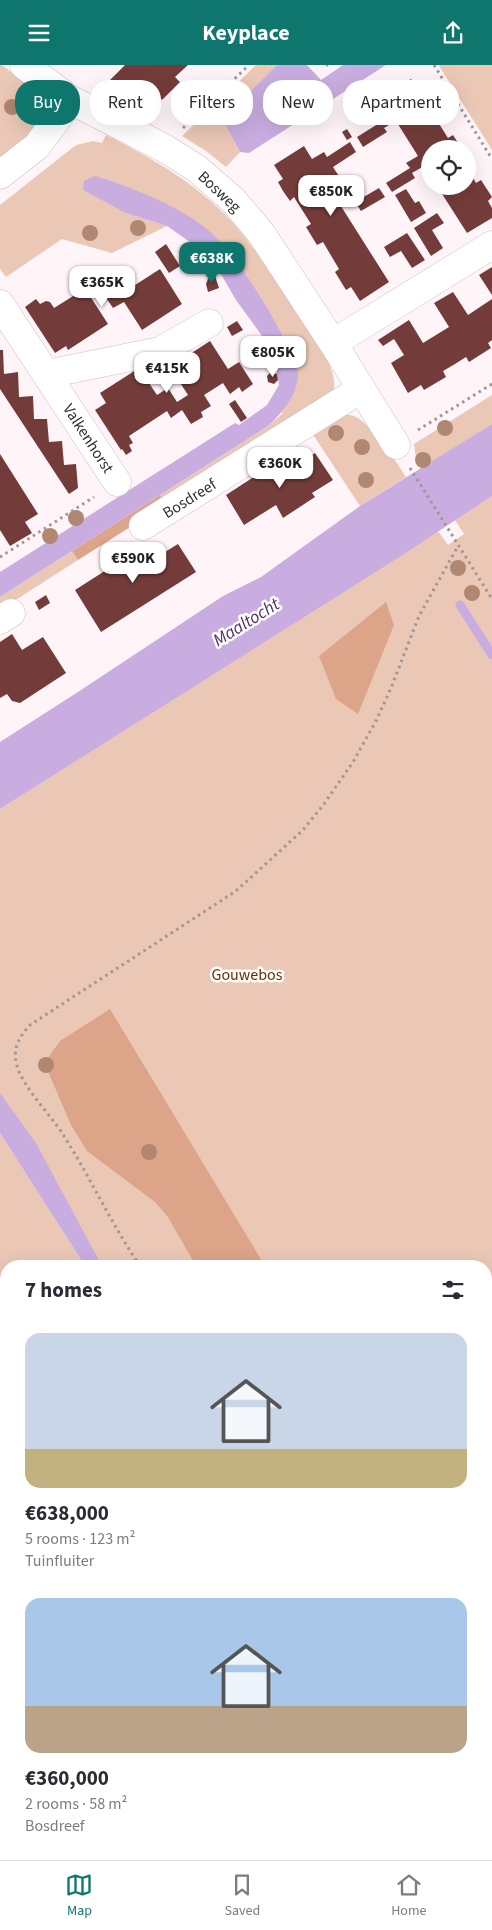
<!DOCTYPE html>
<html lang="en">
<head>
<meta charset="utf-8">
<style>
  body { margin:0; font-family:"Source Sans 3",sans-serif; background:#f7f7f7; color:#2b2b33; height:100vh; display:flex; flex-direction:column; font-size:19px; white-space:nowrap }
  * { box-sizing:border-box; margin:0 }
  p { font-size:16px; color:#7c7c81 }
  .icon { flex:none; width:28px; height:28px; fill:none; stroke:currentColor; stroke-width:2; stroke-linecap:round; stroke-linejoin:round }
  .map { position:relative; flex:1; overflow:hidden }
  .side { position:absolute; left:0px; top:1195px; width:492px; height:600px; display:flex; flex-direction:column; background:#fff; border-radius:20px 20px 0 0; box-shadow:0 5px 20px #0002 }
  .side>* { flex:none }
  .hud { position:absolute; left:15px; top:15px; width:462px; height:45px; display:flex; gap:10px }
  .fabs { position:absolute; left:421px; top:75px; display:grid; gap:10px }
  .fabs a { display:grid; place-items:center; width:55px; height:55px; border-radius:50%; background:#fff; box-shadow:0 5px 20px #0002; font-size:25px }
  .price { position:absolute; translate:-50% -42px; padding:0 11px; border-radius:10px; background:#fff; color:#222; font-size:16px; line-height:32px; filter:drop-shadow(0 1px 2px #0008) }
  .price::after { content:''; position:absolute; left:50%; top:30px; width:15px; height:11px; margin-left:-8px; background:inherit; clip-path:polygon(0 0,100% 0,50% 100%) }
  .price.current { background:#0f766e; color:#fff }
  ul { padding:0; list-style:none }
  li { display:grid; align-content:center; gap:10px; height:265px; padding:0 25px }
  li span { display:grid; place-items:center; height:155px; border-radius:15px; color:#555 }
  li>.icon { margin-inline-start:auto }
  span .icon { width:90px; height:90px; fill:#fffc; stroke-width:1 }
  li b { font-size:21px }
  h2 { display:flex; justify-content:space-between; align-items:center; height:60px; padding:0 25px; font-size:21px }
  .chip { padding:0 18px; border-radius:20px; background:#fff; box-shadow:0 5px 20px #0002; font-size:18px; line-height:45px }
  .chip.current { background:#0f766e; color:#fff }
  header { display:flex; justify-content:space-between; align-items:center; height:65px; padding:0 25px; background:#0f766e; color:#fff; font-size:22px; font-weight:700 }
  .dock { display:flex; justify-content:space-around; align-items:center; height:70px; border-top:1px solid #e1e1e2; background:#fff; font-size:14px; color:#7c7c81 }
  .dock a { display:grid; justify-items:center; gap:2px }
  .dock .current { color:#0f766e }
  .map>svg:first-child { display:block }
</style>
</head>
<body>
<header><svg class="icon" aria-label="menu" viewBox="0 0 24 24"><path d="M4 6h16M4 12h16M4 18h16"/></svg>Keyplace<svg class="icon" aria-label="share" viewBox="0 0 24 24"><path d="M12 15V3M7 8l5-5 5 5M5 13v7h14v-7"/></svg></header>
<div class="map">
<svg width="492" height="1795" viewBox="0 0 492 1795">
  <rect width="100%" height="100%" fill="#fff5f8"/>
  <path fill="#ebc7b6" d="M0,0H2L28,20L38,38L40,51L37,65L0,97Z
    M256,0H277L225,51V59L240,87L226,102L206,86L182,71Z
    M440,0H492V85L439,1Z
    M106,70C152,93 199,120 233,158C260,188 281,225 303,258C316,278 340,304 333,329L165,440L160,430L268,361L282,349L290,282L260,233L227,185L199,158L164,139L126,148L167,161L112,188L62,174L6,212L0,204V140L76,80L93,76L102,78Z
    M492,330V359L421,404L416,394L414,379Z
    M344,349C348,350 353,350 356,352C372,360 396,396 406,412L360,441L310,365Z
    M492,431V1795H165L161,1789H486V1201H96L0,1044V744L438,466L448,480L464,469L455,455Z
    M72,486L78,495L0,545V532Z
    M0,1068L85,1201H6V1663L0,1667Z"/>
  <path fill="#dca489" d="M160,430L165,440L78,495L72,486Z
    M386,537L394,560L358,649L336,634L319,591Z
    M110,944L265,1201H196L168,1152L155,1137L87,1086L71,1060L47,1004L48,993L60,976Z
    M492,1422V1537L486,1527V1426Z
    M486,1625L492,1634V1795H433L434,1789H486Z
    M6,1708V1762L0,1766V1712Z
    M148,1789H397L398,1795H152Z"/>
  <path fill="#c9ade0" d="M277,0H307L321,15L343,0H386L249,88L240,87L225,59V51Z
    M95,111C124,119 175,140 199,158C209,165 219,175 227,184C244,204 297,286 298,309C298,330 282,348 268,361L0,532V507L235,358L239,360L267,340L279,320L275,298L265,275L236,235L222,211L194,180L167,161L126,148L83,125L84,116Z
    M492,359V431L404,489L0,744V677L81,625L223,531L261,512L360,441Z
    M0,1028L36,1078L102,1201H85L0,1068Z"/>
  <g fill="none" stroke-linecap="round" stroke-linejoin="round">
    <path stroke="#c9ade0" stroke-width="9" d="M460,540L492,590
      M0,1350L6,1346
      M486,1361L492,1357
      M0,1667L6,1663"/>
  </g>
  <path fill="#733c3a" d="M125,0H188L175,12L180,17L162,35L157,29L146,40L132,25L126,31L110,15Z
    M411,14L420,28L425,24L437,43L431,46L448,73L453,70L462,84H430V110L424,101L412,108L415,113L392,127L386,118L410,103L406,98L418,91L396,56L384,63L387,67L363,82L357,72L381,57L378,53L390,46L381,33Z
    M347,64L352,72L347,75L342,67Z
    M350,77L356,87L333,102L344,119L332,127L389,217L360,236L351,222L346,225L335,207L339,204L323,177L317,180L306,162L311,159L294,132L290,136L283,126L278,117L283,114L274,100L304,81L312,94L324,87L327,92Z
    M468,104L476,118L481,115L492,132L488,136L492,143V153L467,168L437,121H468Z
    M379,123L385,132L361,146L355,137Z
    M406,124L415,138L419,136L426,148L411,157L395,130Z
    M437,148L444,158L432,165L443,183L431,191L414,163Z
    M407,168L425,195L412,203L401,186L390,192L384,182Z
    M166,179L180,201L169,208L155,187Z
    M86,202L99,222L110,215L113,220L126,212L132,222L160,204L182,239L142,265L124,237L113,243L100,224L90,231L108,259L68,285L66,281L55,288L25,242L36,234L40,239L46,236L50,237L54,243L78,228L74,223L75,219L80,216L75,209Z
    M492,202V230L479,210Z
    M215,211L219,223L208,227L206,219L208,214Z
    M453,227L468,250L492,234V275L488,278L491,283L469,297L466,292L455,299L443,306L446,312L424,325L421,320L408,328L391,298L404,290L394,274L383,281L378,275L409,255L423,278L449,262L434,238Z
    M237,256L243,265L232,271L227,262Z
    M210,276L228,304L239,297L253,319L242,327L239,322L230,329L223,318L204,330L211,341L201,347L203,352L191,359L182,345L171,353L167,346L129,371L133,378L129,380L132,386L126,390L122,384L121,385L95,345L106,338L100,328L139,303L157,330L168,323L177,337L188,330L170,302Z
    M0,285H3L4,309L18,307L19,332L33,331L34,354H47L49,377L62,376L64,400L76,399L78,423L69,429L0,324Z
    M271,307L277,309L278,315L274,319L268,317L267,311Z
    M235,335L247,353L241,357L229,339Z
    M315,388L333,415L312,428L315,432L283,453L276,440L244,460L226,430L283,393L290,404Z
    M0,389L38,449L25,457L32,468L10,481L0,465Z
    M178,479L196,507L101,567L75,525L144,481L152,495Z
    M46,530L50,538L39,545L35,537Z
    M12,569L22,585L43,572L66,608L20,638L12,636L7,629L0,633V577Z"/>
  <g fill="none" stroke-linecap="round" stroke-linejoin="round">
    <g stroke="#cebec3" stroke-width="17">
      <path id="service" d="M107,1795L113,1791"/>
    </g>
    <g stroke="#cebec3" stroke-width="29">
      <path id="minor" d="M24,0L71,35L164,83L196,103L233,135L261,168L333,278L396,380
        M0,110L37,81L71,35
        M0,239L117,417
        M333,278L492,180
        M47,309L160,286L209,258
        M143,461L361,324
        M0,555L11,548"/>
    </g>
    <path stroke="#9e9698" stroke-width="3" stroke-dasharray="2.5 4" stroke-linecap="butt" d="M326,0H328
      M434,0L492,94
      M183,63L249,0
      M418,365L492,319
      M410,403L492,534
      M0,492L94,432
      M140,1201C112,1160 91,1114 64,1071C51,1050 24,1024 17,1001C12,984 19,972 30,960L236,826L303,765L324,739L353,697L376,656L391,623L419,551L458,481
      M486,1392L492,1388
      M486,1586L492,1595
      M486,1690L492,1689
      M0,1703L6,1699"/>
    <use href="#service" stroke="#fff" stroke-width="15"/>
    <use href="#minor" stroke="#fff" stroke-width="28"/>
  </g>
  <g fill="#b08770">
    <circle cx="12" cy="42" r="8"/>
    <circle cx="138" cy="163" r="8"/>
    <circle cx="90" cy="168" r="8"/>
    <circle cx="445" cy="363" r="8"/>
    <circle cx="336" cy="368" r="8"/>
    <circle cx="362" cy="382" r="8"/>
    <circle cx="423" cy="395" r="8"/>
    <circle cx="366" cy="415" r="8"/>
    <circle cx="76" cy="453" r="8"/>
    <circle cx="50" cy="471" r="8"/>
    <circle cx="458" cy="503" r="8"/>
    <circle cx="472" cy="528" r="8"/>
    <circle cx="46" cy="1000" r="8"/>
    <circle cx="149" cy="1087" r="8"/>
  </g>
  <g text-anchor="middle" stroke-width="5" stroke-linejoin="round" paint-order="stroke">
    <g font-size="16" fill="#363031" stroke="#fff">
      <text transform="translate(220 126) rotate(43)" y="6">Bosweg</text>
      <text transform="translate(89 373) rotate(57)" y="6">Valkenhorst</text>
      <text transform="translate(189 433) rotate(-32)" y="6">Bosdreef</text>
    </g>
    <g font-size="16" fill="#702d00" stroke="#fff">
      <text x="247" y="915">Gouwebos</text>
    </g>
    <g font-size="18" font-style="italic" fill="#532e6b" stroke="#fff">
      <text transform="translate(246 557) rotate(-32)" y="6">Maaltocht</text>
    </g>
  </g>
</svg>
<div class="fabs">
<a><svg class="icon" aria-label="locate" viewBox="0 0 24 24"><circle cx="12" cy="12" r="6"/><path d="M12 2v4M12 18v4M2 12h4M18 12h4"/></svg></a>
</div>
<b class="price" style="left:331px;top:152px">€850K</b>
<b class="price current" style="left:212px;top:219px">€638K</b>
<b class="price" style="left:102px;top:243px">€365K</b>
<b class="price" style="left:273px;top:313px">€805K</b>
<b class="price" style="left:167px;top:329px">€415K</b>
<b class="price" style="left:280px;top:424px">€360K</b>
<b class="price" style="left:133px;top:519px">€590K</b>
<div class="hud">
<a class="chip current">Buy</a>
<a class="chip">Rent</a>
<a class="chip">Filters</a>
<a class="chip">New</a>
<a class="chip">Apartment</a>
</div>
<section class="side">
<h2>7 homes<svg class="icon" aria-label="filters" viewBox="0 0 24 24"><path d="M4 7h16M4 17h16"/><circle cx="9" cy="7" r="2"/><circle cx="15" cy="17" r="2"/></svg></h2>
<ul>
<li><span style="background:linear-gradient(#c9d6e8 75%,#c2b280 0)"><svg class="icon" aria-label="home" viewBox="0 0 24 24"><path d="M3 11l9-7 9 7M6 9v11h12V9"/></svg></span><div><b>€638,000</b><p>5 rooms · 123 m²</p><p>Tuinfluiter</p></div></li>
<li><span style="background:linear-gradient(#a9c7e8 70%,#b9a48a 0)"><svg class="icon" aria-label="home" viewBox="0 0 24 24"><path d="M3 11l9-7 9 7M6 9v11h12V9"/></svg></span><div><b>€360,000</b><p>2 rooms · 58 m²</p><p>Bosdreef</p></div></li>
</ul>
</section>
</div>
<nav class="dock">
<a class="current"><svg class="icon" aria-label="map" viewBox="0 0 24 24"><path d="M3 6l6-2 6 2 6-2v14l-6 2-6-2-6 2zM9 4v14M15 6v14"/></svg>Map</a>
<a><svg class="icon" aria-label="saved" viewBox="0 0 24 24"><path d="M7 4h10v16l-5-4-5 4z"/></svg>Saved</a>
<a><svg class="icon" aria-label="home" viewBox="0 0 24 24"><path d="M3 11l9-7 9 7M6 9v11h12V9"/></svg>Home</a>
</nav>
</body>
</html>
